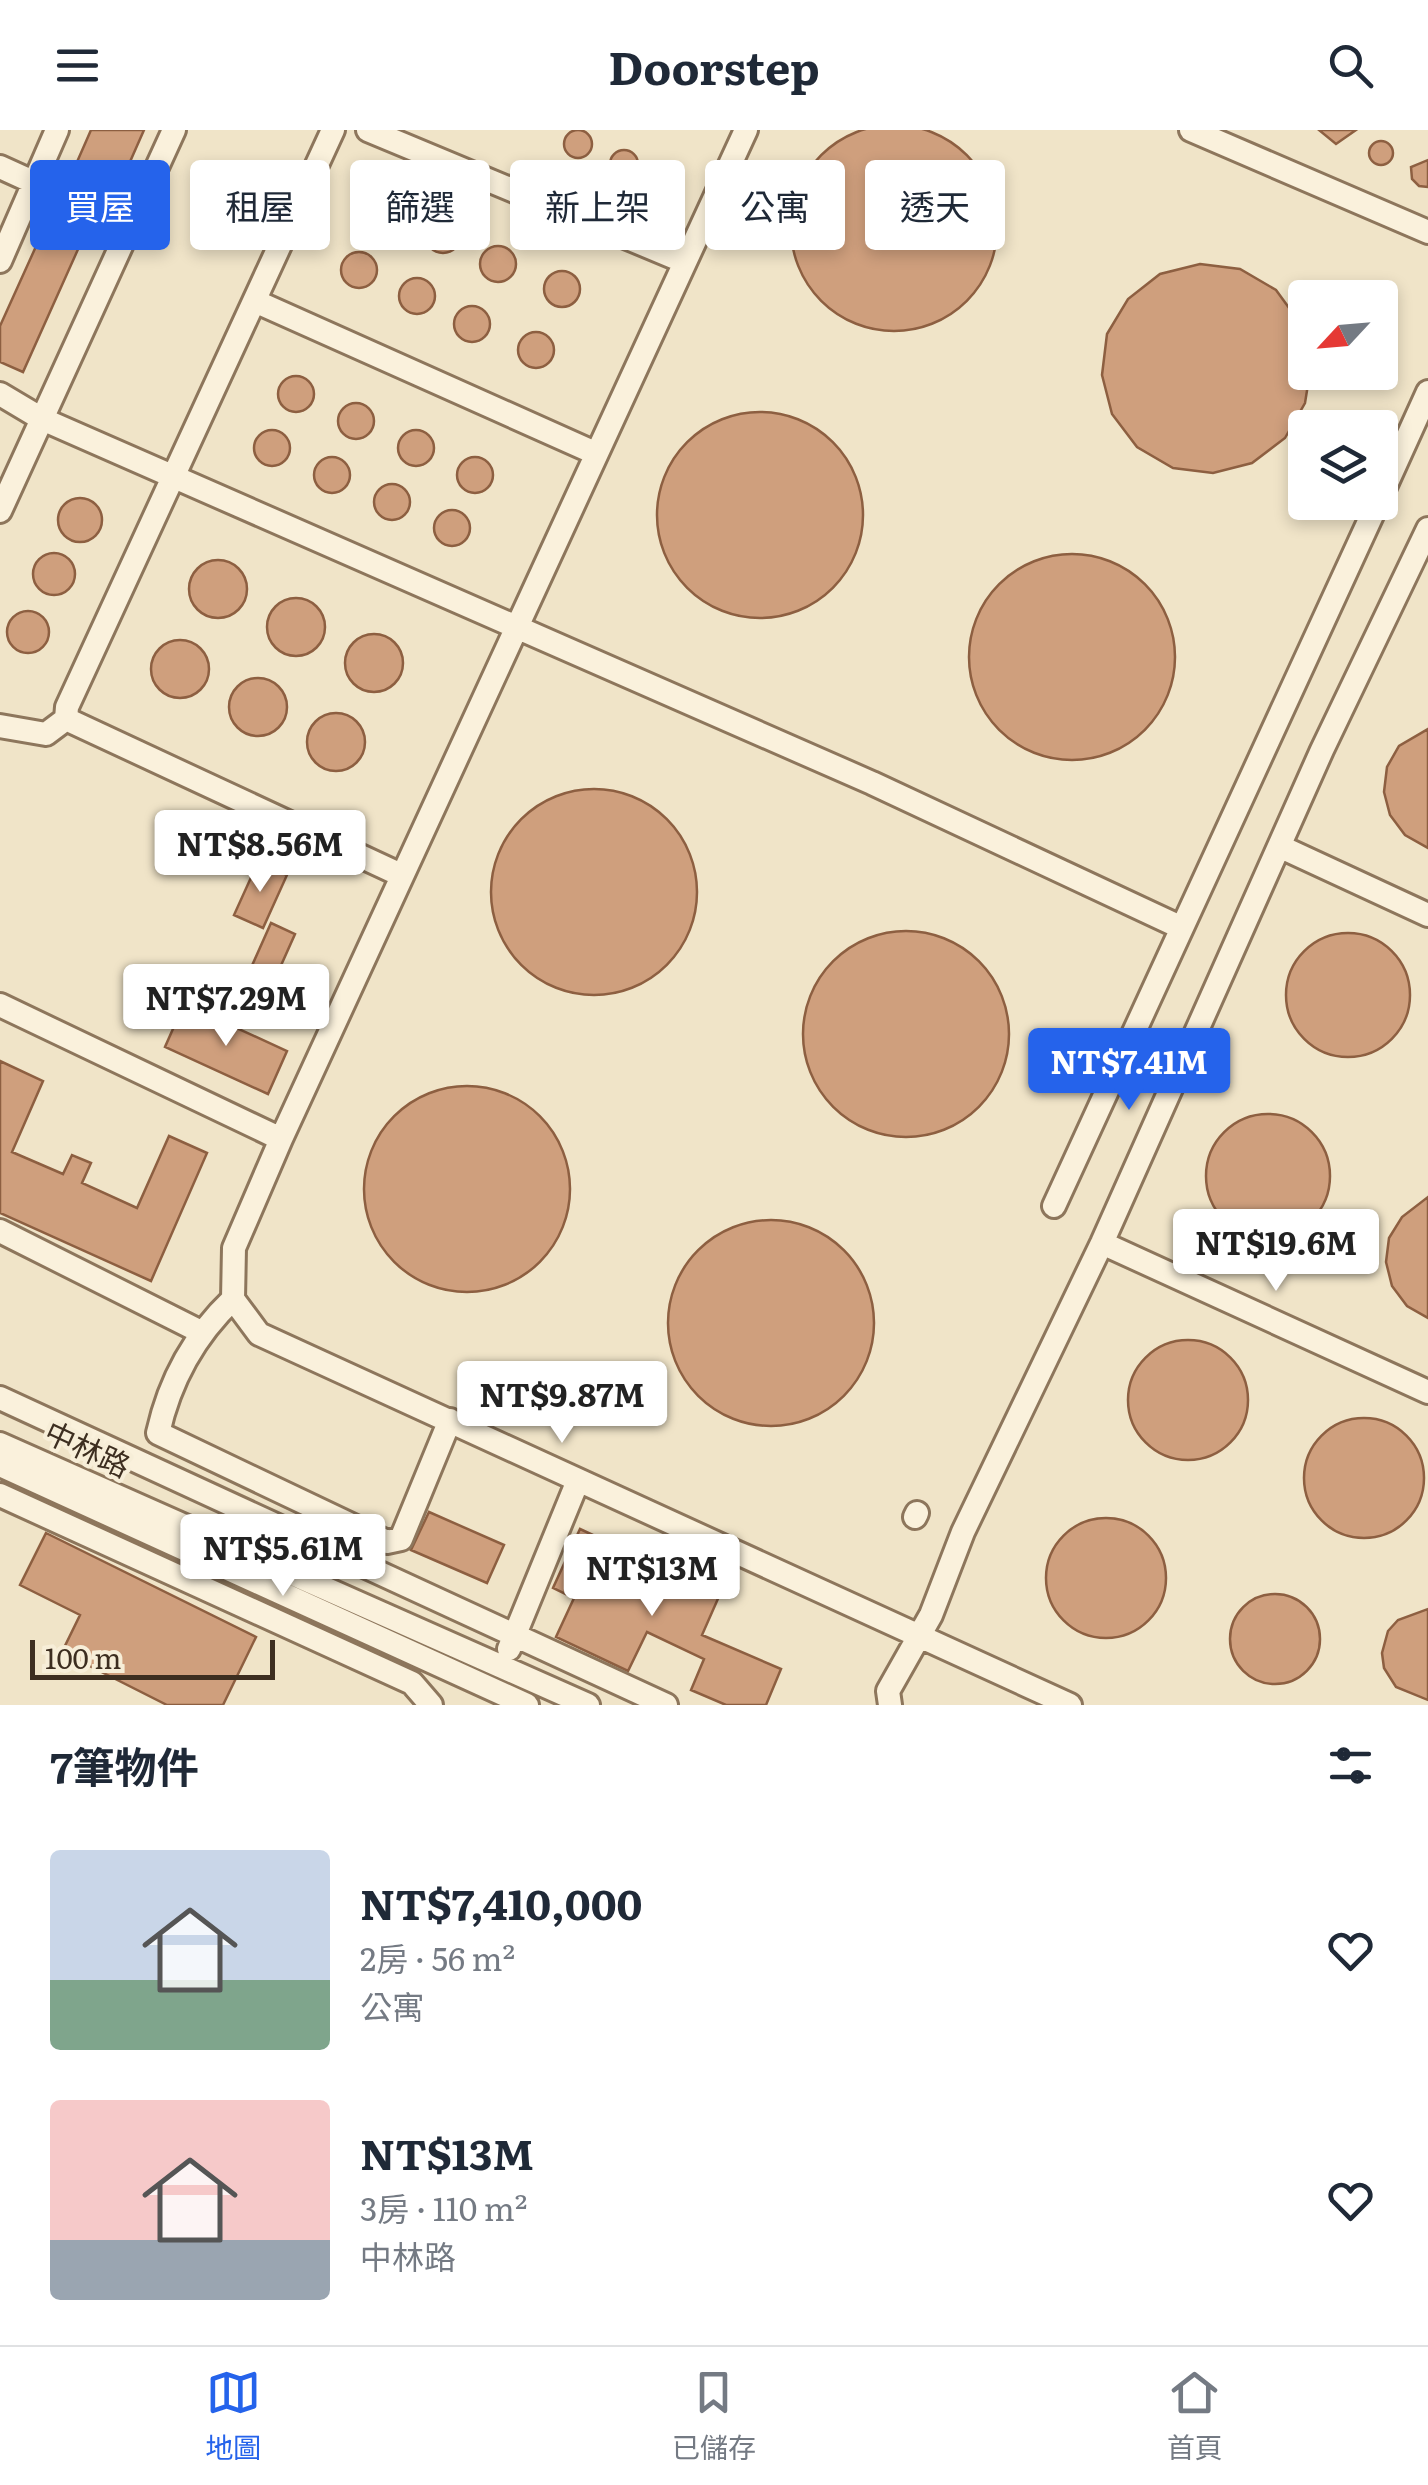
<!DOCTYPE html>
<html lang="zh-TW">
<head>
<meta charset="utf-8">
<style>
  body { margin:0; font-family:Literata,"Noto Sans TC",serif; background:#f2f2f3; color:#1f2937; height:100vh; display:flex; flex-direction:column; font-size:38px; white-space:nowrap }
  * { box-sizing:border-box; margin:0 }
  p { font-size:32px; color:#747a83 }
  .icon { flex:none; width:55px; height:55px; fill:none; stroke:currentColor; stroke-width:2; stroke-linecap:round; stroke-linejoin:round }
  .map { position:relative; height:1575px; overflow:hidden }
  .drawer { display:flex; flex-direction:column; background:#fff; flex:1 }
  .drawer>* { flex:none }
  .top-card { position:absolute; left:30px; top:30px; width:1370px; height:90px; display:flex; gap:20px }
  .needle { width:65px; rotate:244deg }
  .buttons { position:absolute; left:1288px; top:150px; display:grid; gap:20px }
  .buttons a { display:grid; place-items:center; width:110px; height:110px; border-radius:10px; background:#fff; box-shadow:0 5px 15px #0003; font-size:50px }
  .scale { position:absolute; left:30px; bottom:25px; width:245px; box-sizing:border-box; padding-left:10px; border:5px solid #3d2e20; border-top:0; font-size:28px; line-height:35px; white-space:nowrap; color:#3d2e20; -webkit-text-stroke:8px #f7eed8; paint-order:stroke }
  .price { position:absolute; translate:-50% -85px; padding:0 22px; border-radius:10px; background:#fff; color:#222; font-size:32px; line-height:65px; filter:drop-shadow(0 2px 5px #0008) }
  .price::after { content:''; position:absolute; left:50%; top:60px; width:30px; height:22px; margin-left:-15px; background:inherit; clip-path:polygon(0 0,100% 0,50% 100%) }
  .price.selected { background:#2563eb; color:#fff }
  ul { padding:0; list-style:none }
  li { display:flex; align-items:center; gap:30px; height:250px; padding:0 50px }
  li span { display:grid; place-items:center; flex:none; width:280px; height:200px; border-radius:10px; color:#555 }
  li>.icon { margin-inline-start:auto }
  span .icon { width:120px; height:120px; fill:#fffc; stroke-width:1 }
  li b { font-size:42px }
  h2 { display:flex; justify-content:space-between; align-items:center; height:120px; padding:0 50px; font-size:42px }
  .chip { padding:0 35px; border-radius:10px; background:#fff; box-shadow:0 5px 15px #0003; font-size:35px; line-height:90px }
  .chip.selected { background:#2563eb; color:#fff }
  header { display:flex; justify-content:space-between; align-items:center; height:130px; padding:0 50px; background:#fff; font-size:45px; font-weight:700 }
  .dock { display:flex; justify-content:space-around; align-items:center; height:140px; border-top:2px solid #e0e1e3; background:#fff; font-size:28px; color:#747a83 }
  .dock a { display:grid; justify-items:center; gap:5px }
  .dock .selected { color:#2563eb }
  .map>svg:first-child { display:block }
</style>
</head>
<body>
<header><svg class="icon" aria-label="menu" viewBox="0 0 24 24"><path d="M4 6h16M4 12h16M4 18h16"/></svg>Doorstep<svg class="icon" aria-label="search" viewBox="0 0 24 24"><circle cx="10" cy="10" r="6"/><path d="M15 15l6 6"/></svg></header>
<div class="map">
<svg width="1428" height="1575" viewBox="0 0 1428 1575">
  <rect width="100%" height="100%" fill="#f0e4c8"/>
  <path fill="#cf9f7d" stroke="#8d5f41" stroke-width="2.5" d="M791 98a103 103 0 1 1 206 0a103 103 0 1 1-206 0Z
    M91,0H144L110,77L66,57Z
    M1319,0H1356L1336,14Z
    M564 14a14 14 0 1 1 28 0a14 14 0 1 1-28 0Z
    M1369 23a12 12 0 1 1 24 0a12 12 0 1 1-24 0Z
    M610 34a14 14 0 1 1 28 0a14 14 0 1 1-28 0Z
    M1428,30V57L1419,56L1412,49L1411,37Z
    M368 80a18 18 0 1 1 36 0a18 18 0 1 1-36 0Z
    M52,81L88,97L23,242L0,232V196Z
    M425 105a18 18 0 1 1 36 0a18 18 0 1 1-36 0Z
    M480 134a18 18 0 1 1 36 0a18 18 0 1 1-36 0Z
    M341 140a18 18 0 1 1 36 0a18 18 0 1 1-36 0Z
    M1200,134L1240,139L1276,160L1300,193L1305,242H1310L1305,273L1285,308L1252,333L1213,343L1173,338L1137,317L1112,284L1102,245L1107,204L1128,169L1160,144Z
    M544 159a18 18 0 1 1 36 0a18 18 0 1 1-36 0Z
    M399 166a18 18 0 1 1 36 0a18 18 0 1 1-36 0Z
    M454 194a18 18 0 1 1 36 0a18 18 0 1 1-36 0Z
    M518 220a18 18 0 1 1 36 0a18 18 0 1 1-36 0Z
    M278 264a18 18 0 1 1 36 0a18 18 0 1 1-36 0Z
    M338 291a18 18 0 1 1 36 0a18 18 0 1 1-36 0Z
    M657 385a103 103 0 1 1 206 0a103 103 0 1 1-206 0Z
    M398 318a18 18 0 1 1 36 0a18 18 0 1 1-36 0Z
    M254 318a18 18 0 1 1 36 0a18 18 0 1 1-36 0Z
    M457 345a18 18 0 1 1 36 0a18 18 0 1 1-36 0Z
    M314 345a18 18 0 1 1 36 0a18 18 0 1 1-36 0Z
    M374 372a18 18 0 1 1 36 0a18 18 0 1 1-36 0Z
    M58 390a22 22 0 1 1 44 0a22 22 0 1 1-44 0Z
    M434 398a18 18 0 1 1 36 0a18 18 0 1 1-36 0Z
    M33 444a21 21 0 1 1 42 0a21 21 0 1 1-42 0Z
    M969 527a103 103 0 1 1 206 0a103 103 0 1 1-206 0Z
    M189 459a29 29 0 1 1 58 0a29 29 0 1 1-58 0Z
    M267 497a29 29 0 1 1 58 0a29 29 0 1 1-58 0Z
    M7 502a21 21 0 1 1 42 0a21 21 0 1 1-42 0Z
    M345 533a29 29 0 1 1 58 0a29 29 0 1 1-58 0Z
    M151 539a29 29 0 1 1 58 0a29 29 0 1 1-58 0Z
    M229 577a29 29 0 1 1 58 0a29 29 0 1 1-58 0Z
    M307 612a29 29 0 1 1 58 0a29 29 0 1 1-58 0Z
    M1428,599V718L1405,705L1390,685L1384,662L1387,637L1399,616Z
    M491 762a103 103 0 1 1 206 0a103 103 0 1 1-206 0Z
    M258,732L287,745L263,798L234,785Z
    M271,793L295,804L270,860L246,849Z
    M803 904a103 103 0 1 1 206 0a103 103 0 1 1-206 0Z
    M1286 865a62 62 0 1 1 124 0a62 62 0 1 1-124 0Z
    M184,874L287,921L268,964L165,917Z
    M0,931L43,951L12,1022L63,1044L72,1025L91,1033L82,1053L137,1078L169,1006L207,1023L151,1151L0,1083Z
    M364 1059a103 103 0 1 1 206 0a103 103 0 1 1-206 0Z
    M1206 1046a62 62 0 1 1 124 0a62 62 0 1 1-124 0Z
    M1428,1067V1188L1407,1176L1392,1156L1386,1132L1389,1108L1402,1087Z
    M668 1193a103 103 0 1 1 206 0a103 103 0 1 1-206 0Z
    M1128 1270a60 60 0 1 1 120 0a60 60 0 1 1-120 0Z
    M1304 1348a60 60 0 1 1 120 0a60 60 0 1 1-120 0Z
    M429,1382L504,1415L487,1453L411,1420Z
    M1046 1448a60 60 0 1 1 120 0a60 60 0 1 1-120 0Z
    M580,1399L720,1464L702,1505L781,1539L766,1575H726L691,1560L704,1529L647,1502L628,1541L556,1507L574,1468L553,1458Z
    M46,1403L256,1507L223,1575H167L62,1522L80,1485L20,1455Z
    M1230 1509a45 45 0 1 1 90 0a45 45 0 1 1-90 0Z
    M1428,1479V1570L1396,1557L1384,1538L1382,1523L1388,1501L1398,1490Z"/>
  <g fill="none" stroke-linecap="round" stroke-linejoin="round">
    <g stroke="#8d765c" stroke-width="28">
      <path id="minor" d="M368,0L683,131
        M1191,0L1428,102
        M0,37L33,52
        M0,131L57,0
        M257,172L595,323
        M0,264L42,289L872,653L1180,797
        M1380,368L1428,262
        M0,381L174,0
        M66,589L401,745
        M0,596L46,604L66,589L67,577L333,0
        M1281,717L1428,785
        M0,875L281,1009
        M1054,1076L1378,372
        M0,1101L199,1201
        M1102,1113L1428,1262
        M233,1169L234,1118L281,1009L746,0
        M0,1268L666,1575
        M450,1290L401,1409L387,1412L158,1303C170,1249 194,1206 233,1169L259,1204L1070,1575
        M0,1314L588,1575
        M0,1335L527,1575
        M0,1365L412,1553L431,1575
        M915,1387L917,1383
        M509,1519L577,1353
        M890,1575L888,1561L931,1485L963,1402L1102,1113L1322,620L1428,399"/>
    </g>
    <use href="#minor" stroke="#faf1dc" stroke-width="22"/>
  </g>
  <g text-anchor="middle" stroke-width="8" stroke-linejoin="round" paint-order="stroke">
    <g font-size="30" fill="#3d2e20" stroke="#f7eed8">
      <text transform="translate(87 1320) rotate(25)" y="10">中林路</text>
    </g>
  </g>
</svg>
<div class="buttons">
<a><svg class="needle" viewBox="-14 -14 28 28"><path d="M0-13l5 13h-10z" fill="#e53935"/><path d="M0 13l5-13h-10z" fill="#747a83"/></svg></a>
<a><svg class="icon" aria-label="layers" viewBox="0 0 24 24"><path d="M12 4l9 5-9 5-9-5zM3 14l9 5 9-5"/></svg></a>
</div>
<div class="scale">100 m</div>
<b class="price" style="left:260px;top:765px">NT$8.56M</b>
<b class="price" style="left:226px;top:919px">NT$7.29M</b>
<b class="price selected" style="left:1129px;top:983px">NT$7.41M</b>
<b class="price" style="left:1276px;top:1164px">NT$19.6M</b>
<b class="price" style="left:562px;top:1316px">NT$9.87M</b>
<b class="price" style="left:283px;top:1469px">NT$5.61M</b>
<b class="price" style="left:652px;top:1489px">NT$13M</b>
<div class="top-card">
<a class="chip selected">買屋</a>
<a class="chip">租屋</a>
<a class="chip">篩選</a>
<a class="chip">新上架</a>
<a class="chip">公寓</a>
<a class="chip">透天</a>
</div>
</div>
<section class="drawer">
<h2>7筆物件<svg class="icon" aria-label="filters" viewBox="0 0 24 24"><path d="M4 7h16M4 17h16"/><circle cx="9" cy="7" r="2"/><circle cx="15" cy="17" r="2"/></svg></h2>
<ul>
<li><span style="background:linear-gradient(#c9d6e8 65%,#7fa58c 0)"><svg class="icon" aria-label="home" viewBox="0 0 24 24"><path d="M3 11l9-7 9 7M6 9v11h12V9"/></svg></span><div><b>NT$7,410,000</b><p>2房 · 56 m²</p><p>公寓</p></div><svg class="icon" aria-label="heart" viewBox="0 0 24 24"><path d="M12 20l-8-8c-3-5 5-10 8-4 3-6 11-1 8 4z"/></svg></li>
<li><span style="background:linear-gradient(#f6c9c9 70%,#9aa5b1 0)"><svg class="icon" aria-label="home" viewBox="0 0 24 24"><path d="M3 11l9-7 9 7M6 9v11h12V9"/></svg></span><div><b>NT$13M</b><p>3房 · 110 m²</p><p>中林路</p></div><svg class="icon" aria-label="heart" viewBox="0 0 24 24"><path d="M12 20l-8-8c-3-5 5-10 8-4 3-6 11-1 8 4z"/></svg></li>
</ul>
</section>
<nav class="dock">
<a class="selected"><svg class="icon" aria-label="map" viewBox="0 0 24 24"><path d="M3 6l6-2 6 2 6-2v14l-6 2-6-2-6 2zM9 4v14M15 6v14"/></svg>地圖</a>
<a><svg class="icon" aria-label="saved" viewBox="0 0 24 24"><path d="M7 4h10v16l-5-4-5 4z"/></svg>已儲存</a>
<a><svg class="icon" aria-label="home" viewBox="0 0 24 24"><path d="M3 11l9-7 9 7M6 9v11h12V9"/></svg>首頁</a>
</nav>
</body>
</html>
